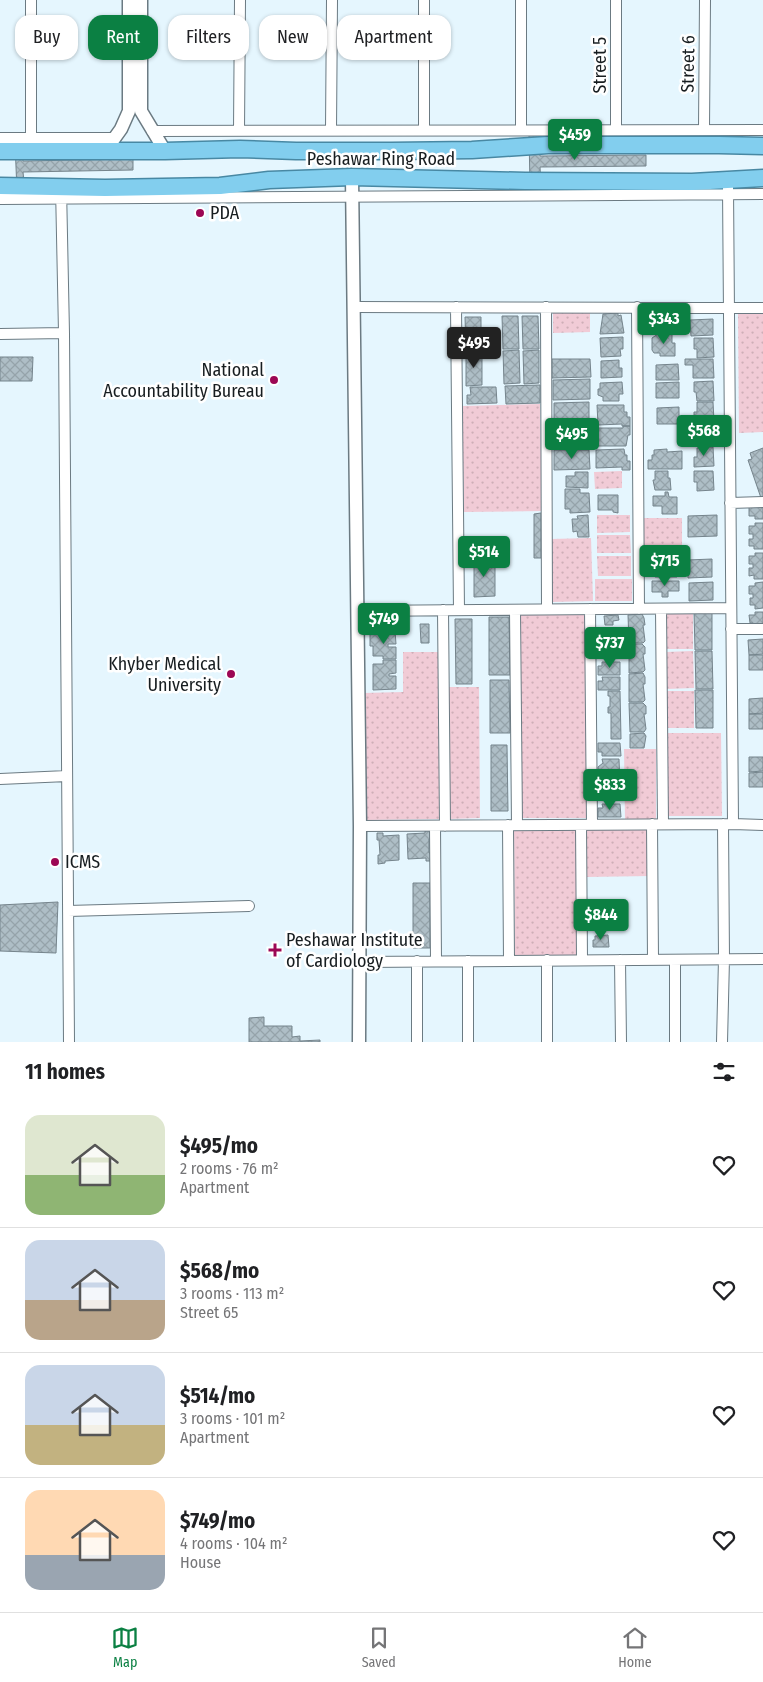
<!DOCTYPE html>
<html lang="en">
<head>
<meta charset="utf-8">
<style>
  body { margin:0; font-family:"Fira Sans Condensed",sans-serif; background:#f2f2f2; color:#202124; height:100vh; display:flex; flex-direction:column; font-size:19px; white-space:nowrap }
  * { box-sizing:border-box; margin:0 }
  p { font-size:16px; color:#757577 }
  .icon { flex:none; width:28px; height:28px; fill:none; stroke:currentColor; stroke-width:2; stroke-linecap:round; stroke-linejoin:round }
  .map { position:relative; height:1042px; overflow:hidden }
  .details { display:flex; flex-direction:column; background:#fff; flex:1 }
  .details>* { flex:none }
  .banner { position:absolute; left:15px; top:15px; width:500px; height:45px; display:flex; gap:10px }
  .price { position:absolute; translate:-50% -42px; padding:0 11px; border-radius:5px; background:#0b8043; color:#fff; font-size:16px; line-height:32px; filter:drop-shadow(0 1px 2px #0008) }
  .price::after { content:''; position:absolute; left:50%; top:30px; width:15px; height:11px; margin-left:-8px; background:inherit; clip-path:polygon(0 0,100% 0,50% 100%) }
  .price.current { background:#222; color:#fff }
  ul { padding:0; list-style:none }
  li { display:flex; align-items:center; gap:15px; height:125px; padding:0 25px }
  li+li { border-top:1px solid #e0e0e0 }
  li span { display:grid; place-items:center; flex:none; width:140px; height:100px; border-radius:15px; color:#555 }
  li>.icon { margin-inline-start:auto }
  span .icon { width:60px; height:60px; fill:#fffc; stroke-width:1 }
  li b { font-size:21px }
  h2 { display:flex; justify-content:space-between; align-items:center; height:60px; padding:0 25px; font-size:21px }
  .chip { padding:0 18px; border-radius:15px; background:#fff; box-shadow:0 1px 4px #0004; font-size:18px; line-height:45px }
  .chip.current { background:#0b8043; color:#fff }
  .menu { display:flex; justify-content:space-around; align-items:center; height:70px; border-top:1px solid #e0e0e0; background:#fff; font-size:14px; color:#757577 }
  .menu a { display:grid; justify-items:center; gap:2px }
  .menu .current { color:#0b8043 }
  .map>svg:first-child { display:block }
</style>
</head>
<body>
<div class="map">
<svg width="763" height="1042" viewBox="0 0 763 1042">
  <defs>
    <pattern id="green-dots" width="8" height="8" patternUnits="userSpaceOnUse" patternTransform="scale(1.25)"><rect width="8" height="8" fill="#f1cbd6"/><path d="M2 2h.1M6 6h.1" fill="none" stroke="#ceaeb7" stroke-width="1.8" stroke-linecap="round"/></pattern>
    <pattern id="building-cross-hatch" width="8" height="8" patternUnits="userSpaceOnUse" patternTransform="scale(1.25)"><rect width="8" height="8" fill="#aebec6"/><path d="M0 0l8 8M0 8l8-8" fill="none" stroke="#95a3aa"/></pattern>
  </defs>
  <rect width="100%" height="100%" fill="#e5f6fe"/>
  <path fill="url(#green-dots)" d="M590,310V332L553,333V311Z
    M738,314H763V432L739,433Z
    M540,404L542,511L464,512L462,406Z
    M622,471V488L595,489L594,472Z
    M597,515H630V532L597,533Z
    M644,518H682V553L644,552Z
    M597,535H630L631,553H597Z
    M591,538L593,601L552,602L551,539Z
    M597,556H631V576H598Z
    M595,579H632V601H595Z
    M665,612H693V649H665Z
    M520,614H586L588,818H522Z
    M693,651L694,688L666,689L665,652Z
    M403,652H438L440,819L366,820L364,693L403,692Z
    M447,687H479L480,818L449,819Z
    M665,691H694V728H666Z
    M665,733H721L722,816H666Z
    M624,749H656V820H625Z
    M586,827H649L650,876L587,877Z
    M578,828L579,957L515,958L514,829Z"/>
  <path fill="url(#building-cross-hatch)" stroke="#75848c" d="M539,134L540,156L646,155V166L540,167L541,185L530,186L529,135Z
    M15,143H23V161L133,159V170L23,172L25,192L17,191Z
    M618,313V316L621,315L624,333L600,334L603,314Z
    M502,316H518L519,349H503Z
    M522,316H538L539,349H523Z
    M465,317H481V350H466Z
    M713,319V335L691,336L690,320Z
    M672,333V343H675V356H660V353H654L652,350V338L658,334Z
    M623,337V349H620L621,356L601,357L600,338Z
    M694,338H713L714,357L697,358V349H694Z
    M519,350L520,383L504,384L503,351Z
    M539,350V383L524,384L523,351Z
    M482,352V385L466,386V353Z
    M0,357H33L32,381H0Z
    M552,359H590L591,377L552,378Z
    M685,359H713L714,378H693V365H685Z
    M619,360V368H622V377L601,378V361Z
    M678,364L679,380H656V365Z
    M590,379V399L553,400V380Z
    M713,381L714,401H697L696,392H694V382Z
    M622,382L623,394H619V401H603V397L598,395V389H600V383Z
    M679,382V398H656V383Z
    M540,385V403L506,404L505,386Z
    M470,387H496L497,403L467,404V395H471Z
    M589,402V423L554,424V403Z
    M697,402H713L714,421L694,422V412H697Z
    M597,405H624V412H627V417H630V426H622V424L598,425Z
    M679,407V424H657V408Z
    M553,426H589V448L554,449Z
    M623,426H630V435H628L626,446H598L597,428H623Z
    M694,426H713L714,445L697,446V437H694Z
    M713,447L714,466L694,467V457H697V448Z
    M763,448V497L761,498L748,460L752,459L750,453Z
    M624,449L625,455H627V461H630V470H622V467L596,468V450Z
    M667,449V452L682,451V469H648V460H652V455H654V450Z
    M554,450H589L590,469L554,470Z
    M655,471H668V478H670L671,490H655L653,480H655Z
    M694,471H713L714,490L697,491V482H694Z
    M575,472H588V488L566,487V476H575Z
    M565,489H580V493H589L590,512L570,513V509H565Z
    M665,492H668L669,497H677V514H662V506H653V496H665Z
    M598,495H618V513L613,512V510H598Z
    M749,507H763V519H755V516H749Z
    M541,513V558H534V514Z
    M588,515L589,537H578L577,531L573,532L572,519H578L577,516Z
    M717,515V536L688,537V516Z
    M755,523H763V549H754V546H749V539H753V534H749V526H755Z
    M755,553H763V579H754V575L749,576V568H753V564H749V556H755Z
    M474,559H495V596L474,597Z
    M677,559V567H672V572H677V577H655V560Z
    M712,559V577L688,578V560Z
    M652,581H679V591H668V597H662V592H652Z
    M713,582V600L689,601V583Z
    M763,582V608L755,609V605H750V598H753V594H749V586H755V583Z
    M694,612H712V650H695Z
    M755,612H763V626H753V623H750L749,615H755Z
    M373,614H398L399,629L382,630V626H373Z
    M642,614L644,618L645,625H643L645,641L643,643H629L628,615Z
    M618,615L619,620L613,621V625H605L604,616Z
    M489,617H509L510,675H489Z
    M455,619H472V684H456Z
    M420,624H429V643H421Z
    M603,630H614V657H603Z
    M382,631H395L396,644H388V647H396V659H383V656H373V646H370V634L382,633Z
    M763,639V654L749,655L748,640Z
    M629,644H642L645,647V654H643L645,670L643,672L629,673Z
    M695,651H712L713,689H696Z
    M749,655H763V670H749Z
    M383,660H396V673L389,674V676H396V689L373,690V664H383Z
    M602,662H620V675H598V666H602Z
    M643,673L645,677V684H643L645,700L643,702H629V674Z
    M602,677H620V690H598V681H603Z
    M490,680H509L510,733H490Z
    M695,690H713V728H696Z
    M608,691H620L621,739H611V713H608V707H610V696H608Z
    M763,698V713L749,714V699Z
    M629,703H643L646,706V714H644L646,729L644,732H630Z
    M749,714H763V729H749Z
    M644,733L646,736L644,748H630V734Z
    M598,743H620L621,756H602V752H598Z
    M491,745H507L508,811H491Z
    M749,757H763V771L749,772Z
    M602,759H619L620,785L603,786L602,782L598,778V767L603,763Z
    M763,772V787H749V773Z
    M598,787H620V800H603V796H598Z
    M602,804H620L621,817H598V808H603Z
    M431,830V839H429V853H432V861H426V858L408,859L407,834L425,833V831Z
    M377,833H383V836L399,835V860L385,861V863L378,864V855H380L379,840H377Z
    M413,883H430V948H413Z
    M58,902L56,953L0,951V905Z
    M608,935L609,947H593V940H595V936Z
    M264,1017V1026H292V1037L300,1036V1041L320,1040V1042H249V1018Z"/>
  <g fill="none" stroke-linecap="round" stroke-linejoin="round">
    <g stroke="#6b7a82" stroke-width="12">
      <path id="minor" d="M616,0V130
        M521,129V0
        M704,129L705,0
        M331,130L332,0
        M424,130V0
        M152,131L763,130
        M239,131L240,0
        M0,138H115
        M31,138V0
        M61,187L64,333L69,1042
        M728,187L733,824
        M0,199L763,194
        M354,307L763,308
        M456,307L459,610
        M546,307L547,609
        M637,307L639,609
        M0,334L64,333
        M730,503L763,502
        M590,609L592,825
        M661,609L663,824
        M443,610L445,826
        M515,610L517,825
        M357,611L731,608
        M731,629H763
        M0,779L67,776
        M652,824L653,960
        M508,825L509,961
        M581,825L582,960
        M360,826L733,824L763,825
        M435,826L436,961
        M68,911L249,906
        M547,960V1042
        M620,960L621,1042
        M675,960V1042
        M417,961V1042
        M468,961V1042
        M360,962L763,959
        M722,1042L724,959L723,824"/>
    </g>
    <g stroke="#6b7a82" stroke-width="15">
      <path id="tertiary" d="M141,0V111L165,151
        M106,150L121,129L129,111V0
        M352,177L360,826L359,1042"/>
    </g>
    <g stroke="#4888a3" stroke-width="19">
      <path id="trunk" d="M0,151H165L240,149L296,151H391L472,150L548,145H719L763,146
        M0,186L105,188L220,186L269,180L352,177L525,181L692,182L763,178"/>
    </g>
    <use href="#minor" stroke="#fff" stroke-width="10"/>
    <use href="#tertiary" stroke="#fff" stroke-width="12"/>
    <use href="#trunk" stroke="#82ceee" stroke-width="16"/>
  </g>
  <g fill="#9c0754" stroke="#fff" stroke-width="2">
    <circle cx="200" cy="213" r="5"/>
    <circle cx="274" cy="380" r="5"/>
    <circle cx="231" cy="674" r="5"/>
    <circle cx="55" cy="862" r="5"/>
    <path d="M272.5 942.5h5v5h5v5h-5v5h-5v-5h-5v-5h5z"/>
  </g>
  <g text-anchor="middle" stroke-width="5" stroke-linejoin="round" paint-order="stroke">
    <g font-size="18" fill="#171d20" stroke="#fff">
      <text transform="translate(688 64) rotate(-89)" y="6">Street 6</text>
      <text transform="translate(600 65) rotate(-90)" y="6">Street 5</text>
      <text x="381" y="165">Peshawar Ring Road</text>
    </g>
    <g font-size="18" fill="#171d20" stroke="#fff" text-anchor="start">
      <text x="210" y="219">PDA</text>
      <text x="264" y="376" text-anchor="end">National<tspan x="264" dy="21">Accountability Bureau</tspan></text>
      <text x="221" y="670" text-anchor="end">Khyber Medical<tspan x="221" dy="21">University</tspan></text>
      <text x="65" y="868">ICMS</text>
      <text x="286" y="946">Peshawar Institute<tspan x="286" dy="21">of Cardiology</tspan></text>
    </g>
  </g>
</svg>
<b class="price" style="left:575px;top:161px">$459</b>
<b class="price" style="left:664px;top:345px">$343</b>
<b class="price current" style="left:474px;top:369px">$495</b>
<b class="price" style="left:704px;top:457px">$568</b>
<b class="price" style="left:572px;top:460px">$495</b>
<b class="price" style="left:484px;top:578px">$514</b>
<b class="price" style="left:665px;top:587px">$715</b>
<b class="price" style="left:384px;top:645px">$749</b>
<b class="price" style="left:610px;top:669px">$737</b>
<b class="price" style="left:610px;top:811px">$833</b>
<b class="price" style="left:601px;top:941px">$844</b>
<div class="banner">
<a class="chip">Buy</a>
<a class="chip current">Rent</a>
<a class="chip">Filters</a>
<a class="chip">New</a>
<a class="chip">Apartment</a>
</div>
</div>
<section class="details">
<h2>11 homes<svg class="icon" aria-label="filters" viewBox="0 0 24 24"><path d="M4 7h16M4 17h16"/><circle cx="9" cy="7" r="2"/><circle cx="15" cy="17" r="2"/></svg></h2>
<ul>
<li><span style="background:linear-gradient(#dfe7d0 60%,#8fb573 0)"><svg class="icon" aria-label="home" viewBox="0 0 24 24"><path d="M3 11l9-7 9 7M6 9v11h12V9"/></svg></span><div><b>$495/mo</b><p>2 rooms · 76 m²</p><p>Apartment</p></div><svg class="icon" aria-label="heart" viewBox="0 0 24 24"><path d="M12 20l-8-8c-3-5 5-10 8-4 3-6 11-1 8 4z"/></svg></li>
<li><span style="background:linear-gradient(#c9d6e8 60%,#b9a48a 0)"><svg class="icon" aria-label="home" viewBox="0 0 24 24"><path d="M3 11l9-7 9 7M6 9v11h12V9"/></svg></span><div><b>$568/mo</b><p>3 rooms · 113 m²</p><p>Street 65</p></div><svg class="icon" aria-label="heart" viewBox="0 0 24 24"><path d="M12 20l-8-8c-3-5 5-10 8-4 3-6 11-1 8 4z"/></svg></li>
<li><span style="background:linear-gradient(#c9d6e8 60%,#c2b280 0)"><svg class="icon" aria-label="home" viewBox="0 0 24 24"><path d="M3 11l9-7 9 7M6 9v11h12V9"/></svg></span><div><b>$514/mo</b><p>3 rooms · 101 m²</p><p>Apartment</p></div><svg class="icon" aria-label="heart" viewBox="0 0 24 24"><path d="M12 20l-8-8c-3-5 5-10 8-4 3-6 11-1 8 4z"/></svg></li>
<li><span style="background:linear-gradient(#ffd9b3 65%,#9aa5b1 0)"><svg class="icon" aria-label="home" viewBox="0 0 24 24"><path d="M3 11l9-7 9 7M6 9v11h12V9"/></svg></span><div><b>$749/mo</b><p>4 rooms · 104 m²</p><p>House</p></div><svg class="icon" aria-label="heart" viewBox="0 0 24 24"><path d="M12 20l-8-8c-3-5 5-10 8-4 3-6 11-1 8 4z"/></svg></li>
</ul>
</section>
<nav class="menu">
<a class="current"><svg class="icon" aria-label="map" viewBox="0 0 24 24"><path d="M3 6l6-2 6 2 6-2v14l-6 2-6-2-6 2zM9 4v14M15 6v14"/></svg>Map</a>
<a><svg class="icon" aria-label="saved" viewBox="0 0 24 24"><path d="M7 4h10v16l-5-4-5 4z"/></svg>Saved</a>
<a><svg class="icon" aria-label="home" viewBox="0 0 24 24"><path d="M3 11l9-7 9 7M6 9v11h12V9"/></svg>Home</a>
</nav>
</body>
</html>
